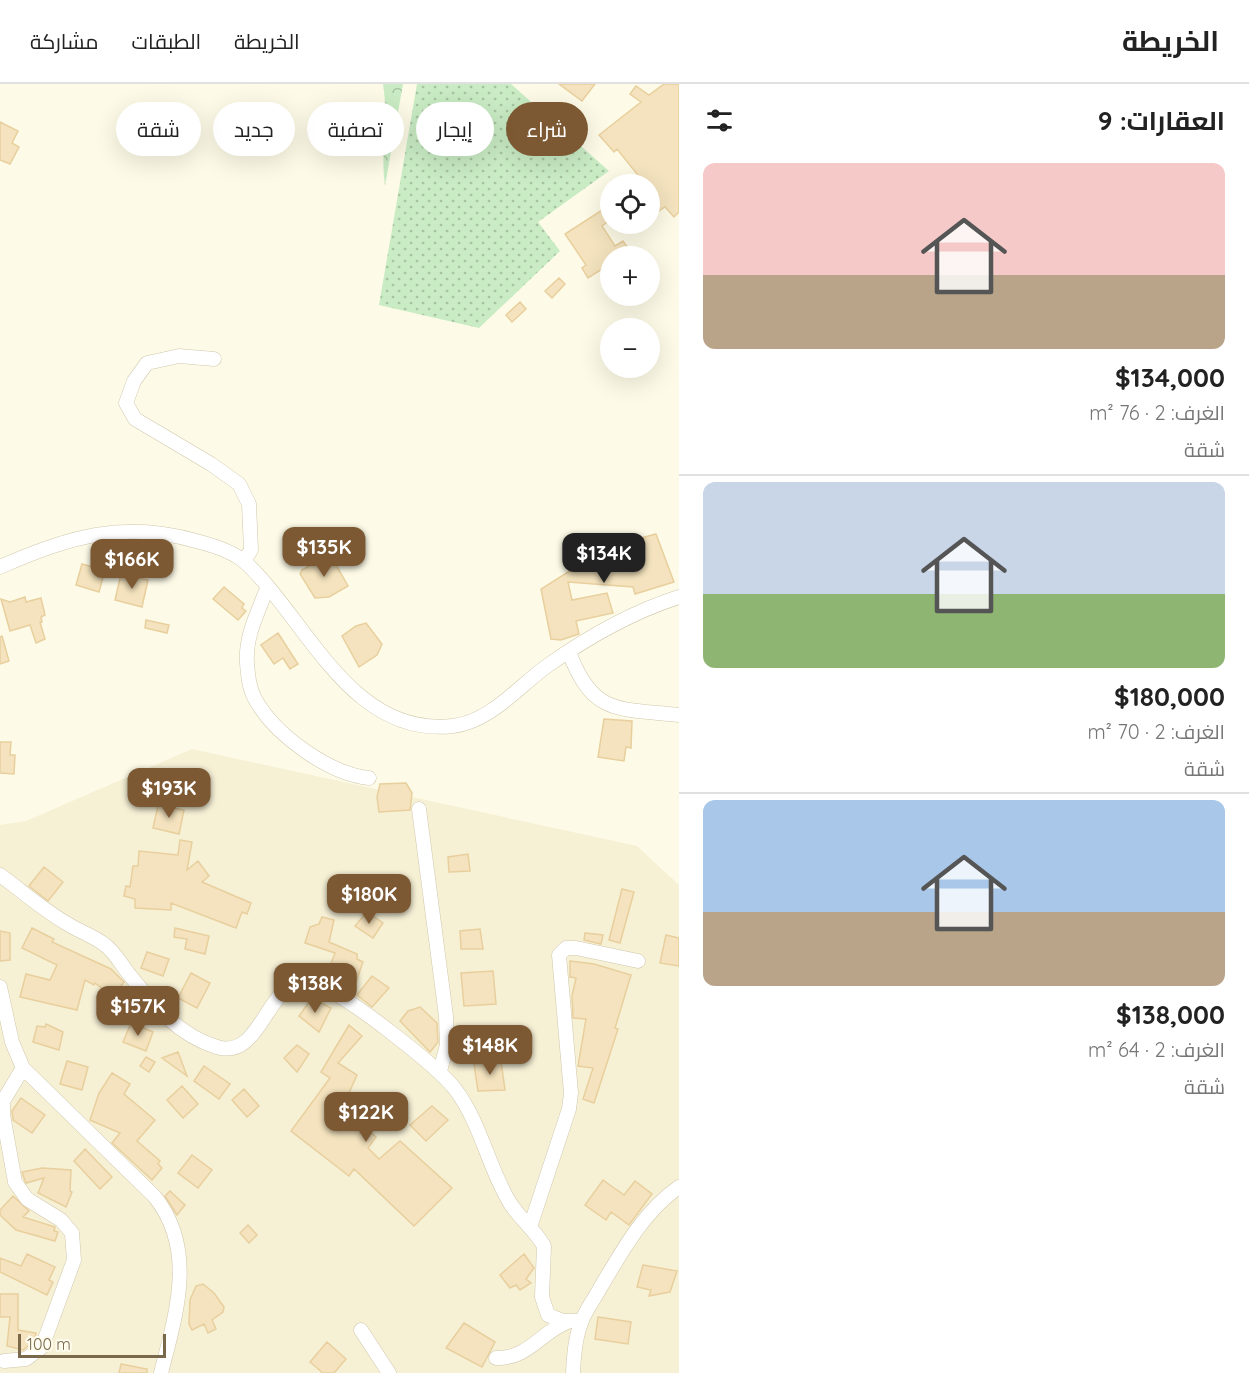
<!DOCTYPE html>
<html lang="ar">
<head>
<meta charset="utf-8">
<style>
  body { margin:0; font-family:Quicksand,Cairo,sans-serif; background:#f6f6f6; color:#222; direction:rtl; height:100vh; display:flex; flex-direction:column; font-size:22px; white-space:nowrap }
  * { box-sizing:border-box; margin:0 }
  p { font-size:20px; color:#767676 }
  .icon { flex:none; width:33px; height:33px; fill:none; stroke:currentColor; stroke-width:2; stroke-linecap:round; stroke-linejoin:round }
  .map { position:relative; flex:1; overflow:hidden; direction:ltr }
  .panel { display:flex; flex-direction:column; background:#fff; width:570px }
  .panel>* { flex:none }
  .guide { position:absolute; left:18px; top:18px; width:570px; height:54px; direction:rtl; display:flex; gap:12px }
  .controls { position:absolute; left:600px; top:90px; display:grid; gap:12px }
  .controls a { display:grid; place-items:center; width:60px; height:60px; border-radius:50%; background:#fff; box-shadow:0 6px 24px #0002; font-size:30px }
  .scale { position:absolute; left:18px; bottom:15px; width:148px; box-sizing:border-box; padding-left:6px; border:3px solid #79684a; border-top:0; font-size:16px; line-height:21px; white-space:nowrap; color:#79684a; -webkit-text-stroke:4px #fffdef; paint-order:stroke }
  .price { position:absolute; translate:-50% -51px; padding:0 14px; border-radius:12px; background:#7d5933; color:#fff; font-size:20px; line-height:39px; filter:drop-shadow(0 2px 3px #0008) }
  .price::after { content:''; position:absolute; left:50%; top:36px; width:18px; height:14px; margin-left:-9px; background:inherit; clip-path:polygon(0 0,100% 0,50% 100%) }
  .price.on { background:#222; color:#fff }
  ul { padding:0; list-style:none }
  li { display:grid; align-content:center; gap:12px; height:318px; padding:0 24px }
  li+li { border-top:2px solid #e0e0e0 }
  li span { display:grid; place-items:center; height:186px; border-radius:12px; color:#555 }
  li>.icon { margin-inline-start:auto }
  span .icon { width:108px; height:108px; fill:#fffc; stroke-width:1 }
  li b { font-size:26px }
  h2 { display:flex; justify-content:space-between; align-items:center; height:72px; padding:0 24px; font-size:26px }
  .chip { padding:0 21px; border-radius:27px; background:#fff; box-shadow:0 6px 24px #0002; font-size:21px; line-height:54px }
  .chip.on { background:#7d5933; color:#fff }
  header { display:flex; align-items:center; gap:36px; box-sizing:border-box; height:84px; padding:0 30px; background:#fff; border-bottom:2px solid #e0e0e0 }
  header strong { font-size:28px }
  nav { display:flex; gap:33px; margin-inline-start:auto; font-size:21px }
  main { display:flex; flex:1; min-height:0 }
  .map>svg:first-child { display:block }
</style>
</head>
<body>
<header>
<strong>الخريطة</strong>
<nav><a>الخريطة</a><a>الطبقات</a><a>مشاركة</a></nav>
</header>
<main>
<section class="panel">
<h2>العقارات: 9<svg class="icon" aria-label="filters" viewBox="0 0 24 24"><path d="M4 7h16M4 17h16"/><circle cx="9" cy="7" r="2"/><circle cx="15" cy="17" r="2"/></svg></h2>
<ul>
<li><span style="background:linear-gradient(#f6c9c9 60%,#b9a48a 0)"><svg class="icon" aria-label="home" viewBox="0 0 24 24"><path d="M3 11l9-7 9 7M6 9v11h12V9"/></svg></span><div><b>$134,000</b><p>الغرف: 2 · 76 m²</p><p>شقة</p></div></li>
<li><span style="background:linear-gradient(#c9d6e8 60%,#8fb573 0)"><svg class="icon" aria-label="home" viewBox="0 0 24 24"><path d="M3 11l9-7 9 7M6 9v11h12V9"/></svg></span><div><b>$180,000</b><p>الغرف: 2 · 70 m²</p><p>شقة</p></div></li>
<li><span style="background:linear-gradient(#a9c7e8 60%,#b9a48a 0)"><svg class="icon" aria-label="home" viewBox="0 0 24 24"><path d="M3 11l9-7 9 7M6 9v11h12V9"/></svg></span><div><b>$138,000</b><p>الغرف: 2 · 64 m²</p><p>شقة</p></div></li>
</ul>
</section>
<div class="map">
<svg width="679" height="1289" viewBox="0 0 679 1289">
  <defs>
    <pattern id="grass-dots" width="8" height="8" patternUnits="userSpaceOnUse" patternTransform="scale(1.5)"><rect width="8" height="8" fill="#c9ecc4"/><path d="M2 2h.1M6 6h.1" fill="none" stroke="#a8c3a1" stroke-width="1.8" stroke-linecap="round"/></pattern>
    <pattern id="forest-crowns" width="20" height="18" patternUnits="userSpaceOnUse" patternTransform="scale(1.5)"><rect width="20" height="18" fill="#c9ecc4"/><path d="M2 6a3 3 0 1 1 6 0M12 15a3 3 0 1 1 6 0" fill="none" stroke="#a8c3a1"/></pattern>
  </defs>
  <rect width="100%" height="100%" fill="#fdfbe7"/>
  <path fill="#f6f0d5" d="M192,665L637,762L679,801V1289H0V741L26,737Z"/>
  <path fill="url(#grass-dots)" d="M417,0H511L609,87L538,138L560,167L479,244L379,221Z"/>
  <path fill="url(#forest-crowns)" d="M383,0H403L385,102C380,68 389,34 383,0Z"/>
  <path fill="#f4e3be" stroke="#e8cf9d" stroke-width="1.5" d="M559,0H595L582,17Z
    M664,0H679V128L674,133L665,123L650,133V100H645L617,65L614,68L599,51L641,18L630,10L636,2L649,11Z
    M0,38L18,47L12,59L19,63L10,80L0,76Z
    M610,121V136L602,142L615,162L623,157L630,167L622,172H610V180L588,194L582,184L586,181L565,150Z
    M559,194L565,200L552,214L545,207Z
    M520,218L526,225L512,238L506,231Z
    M656,450L674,498L635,510L633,503L568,498L572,516L607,509L613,529L576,537L579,550L561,556L551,555L541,505L587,476L611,471L624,464L623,459Z
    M330,470L348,502L329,513L315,514L300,490L302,486Z
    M82,480L105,486L99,508L76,501Z
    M121,490L148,496L142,523L115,516Z
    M224,503L244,520L242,524L246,527L238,536L213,515Z
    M25,513L26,518L41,514L45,531L41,533L42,538H40L45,555L36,559L30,541L10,547L1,515L10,518Z
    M146,536L169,541L167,549L145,544Z
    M366,539L382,560L377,571L359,583L342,552L356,542Z
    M278,549L298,580L290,585L283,574L274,580L261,561Z
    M2,552L9,577L0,580V553Z
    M604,635L632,637L631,664L626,663L624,677L598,673Z
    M0,658H11L10,671H15L14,690L0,689Z
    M406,699L412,709L410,726L379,728L377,713L380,700Z
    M158,721L184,726L179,750L153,744Z
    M180,756L192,758L187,786L198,777L209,792L202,798L251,819L247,830L242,828L236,844L171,819V826L135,824V815L124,812L126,802L130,803L133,782H138L139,767L178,771Z
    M468,770L470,787L449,788L448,773Z
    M44,783L63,798L48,817L29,802Z
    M622,805L634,808L620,859L609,856Z
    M367,828L383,839L373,854L355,842Z
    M322,833L334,836L329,858L357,870V875L363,878L356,898L342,894L344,887L330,882L335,869L305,859L310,843L319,840Z
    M32,844L54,855L52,858L111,885L124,898L113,913L95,899L94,901L85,896L77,926L20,913L26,890L50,896L57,881L22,864Z
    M175,844L209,852L205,870L185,865L187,855L174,853Z
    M480,845L483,865H461L460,847Z
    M0,847L10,849V876L0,877Z
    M585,849L603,851L601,860L584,856Z
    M666,851L679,854V882L660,879Z
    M147,868L169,875L163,892L141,884Z
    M570,877L594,880L631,891L615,944L618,945L594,1019L583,1015L593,984L578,982L586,935L573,934L572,912L576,894L570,893Z
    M493,887L496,920L464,922L461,889Z
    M191,889L210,899L197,924L178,914Z
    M372,892L389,904L372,923L357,911Z
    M312,914L331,924L319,948L299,932Z
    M420,923L437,939L438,958L430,968L400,937L408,927Z
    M131,939L153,948L146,967L123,958Z
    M46,940L63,948L59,966L33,958L37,942L45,943Z
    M349,941L362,952L338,979L357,991L349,1009L362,1017L356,1023L361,1027L354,1036L376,1053L368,1064L379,1075L400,1057L452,1104L414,1142L354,1085L349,1092L291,1047L330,994L321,988Z
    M297,961L309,970L297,988L284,974Z
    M178,968L187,992L162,974Z
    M146,973L155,978L149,988L140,982Z
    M67,977L88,983L82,1006L60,1000Z
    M501,977L505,1006L478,1007L474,980Z
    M204,982L230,1000L219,1015L194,997Z
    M112,989L130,1000L124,1010L155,1036L137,1057L160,1077L158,1080L162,1084L152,1096L112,1059L120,1049L90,1036L99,1009Z
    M182,1002L198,1020L183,1034L167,1016Z
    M244,1005L259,1022L247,1033L232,1016Z
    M21,1014L45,1031L32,1049L13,1036L12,1027Z
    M432,1022L448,1036L426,1057L410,1041Z
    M85,1065L112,1093L100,1105L74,1077Z
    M192,1071L212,1086L198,1104L178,1089Z
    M42,1084L71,1086L70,1107L72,1108L66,1123L38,1109L44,1094L26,1099L24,1094L22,1088Z
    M603,1096L624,1111L635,1097L652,1110L629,1141L611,1128L606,1136L585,1121Z
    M170,1107L185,1121L177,1131L165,1112Z
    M13,1112L29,1127L23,1133L55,1143L54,1147L58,1148L55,1157L16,1146L0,1131V1126Z
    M248,1141L257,1151L249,1159L240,1149Z
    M27,1170L55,1183L49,1196L53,1198L47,1211L0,1188V1174L21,1182Z
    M524,1170L534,1184L526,1195L531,1199L520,1206L516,1201L510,1204L500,1191Z
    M643,1181L677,1187L670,1208L649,1212L651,1206L637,1203Z
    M203,1200L214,1209L224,1223L223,1228L212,1236L216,1245L208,1249L204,1240L192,1246L189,1240L190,1216L196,1202Z
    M0,1210H18V1246L36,1249L34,1257L23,1266L7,1262L10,1233H0Z
    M598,1233L631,1238L628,1260L595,1255Z
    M464,1239L495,1258L482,1283L446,1264Z
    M327,1258L346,1275L334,1289H323L310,1278Z
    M121,1280L147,1285V1289H119Z"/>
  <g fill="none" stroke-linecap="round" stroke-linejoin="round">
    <g stroke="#d0c7ac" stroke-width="15">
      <path id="minor" d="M214,275L179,272L147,279L134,297L126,319L135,335L211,380L239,400L249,420L251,466L244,477
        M0,483C67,453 124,436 196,457C212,461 233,467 246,479C307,536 351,654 453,642C490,638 519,602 547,582C588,553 632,528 679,513
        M267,504C258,529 245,552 247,579C248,591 249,604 255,615C275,651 329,690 369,694
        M569,568C593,632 618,624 679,631
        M419,725L446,932L447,961L440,987
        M0,791C22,807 42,825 66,839C78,847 94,852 105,861C114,867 121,880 128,889C153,920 177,951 217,963C256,975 264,916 292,902C301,898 311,900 319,902C346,910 437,982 455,1005C481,1039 488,1083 510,1119C520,1135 535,1146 544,1162L542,1213L548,1231L563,1237H581
        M0,903L12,958L23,984L155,1113C197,1166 176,1230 161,1289
        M530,1143L569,1025L571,1009L559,871L566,864H576L638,877
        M361,1246L389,1289
        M496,1274C529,1275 541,1247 570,1237
        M4,1277L26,1275L42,1263L74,1176L72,1149L61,1136L27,1115L15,1098L3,1031V1017L23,984
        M573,1289C574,1267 576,1245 587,1226C614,1183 637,1132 679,1103"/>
    </g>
    <use href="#minor" stroke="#fff" stroke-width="14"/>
  </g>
</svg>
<div class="controls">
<a><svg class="icon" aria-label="locate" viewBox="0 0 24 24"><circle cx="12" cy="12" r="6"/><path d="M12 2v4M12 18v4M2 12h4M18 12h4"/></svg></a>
<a>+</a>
<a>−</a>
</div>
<div class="scale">100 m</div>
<b class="price" style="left:324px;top:494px">$135K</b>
<b class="price on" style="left:604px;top:500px">$134K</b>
<b class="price" style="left:132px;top:506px">$166K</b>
<b class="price" style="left:169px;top:735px">$193K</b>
<b class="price" style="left:369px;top:841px">$180K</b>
<b class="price" style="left:315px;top:930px">$138K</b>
<b class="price" style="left:138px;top:953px">$157K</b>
<b class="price" style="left:490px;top:992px">$148K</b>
<b class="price" style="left:366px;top:1059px">$122K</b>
<div class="guide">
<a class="chip on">شراء</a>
<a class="chip">إيجار</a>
<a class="chip">تصفية</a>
<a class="chip">جديد</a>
<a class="chip">شقة</a>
</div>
</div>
</main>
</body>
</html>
